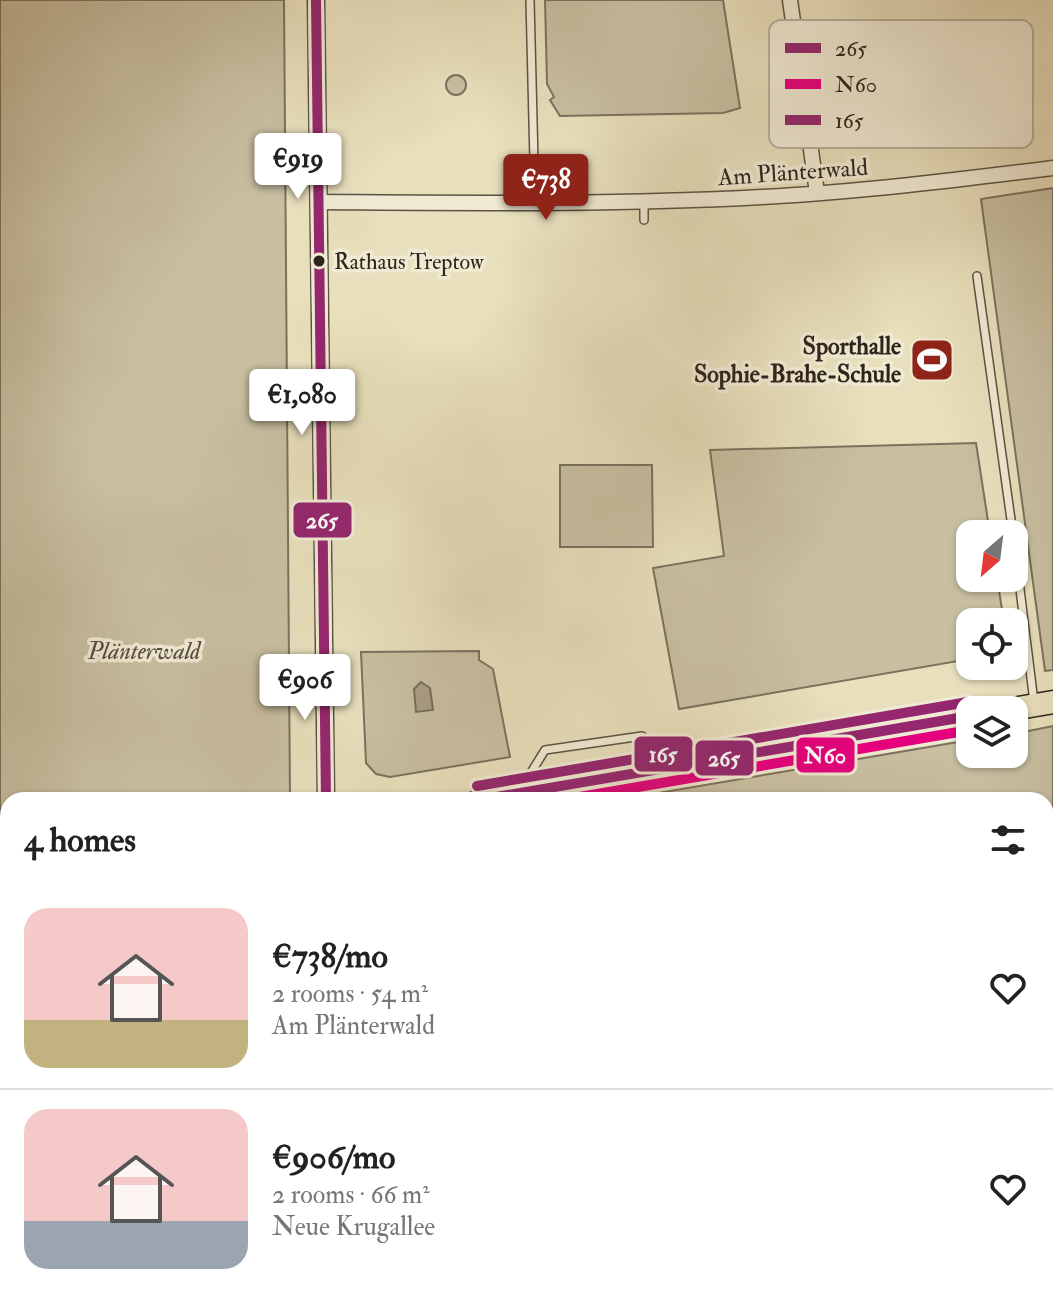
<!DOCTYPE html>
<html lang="en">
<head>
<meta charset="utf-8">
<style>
  body { margin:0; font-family:"IM FELL Double Pica",serif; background:#f6f6f6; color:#222; height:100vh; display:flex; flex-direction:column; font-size:30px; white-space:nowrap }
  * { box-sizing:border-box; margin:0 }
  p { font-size:26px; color:#767676 }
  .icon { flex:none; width:44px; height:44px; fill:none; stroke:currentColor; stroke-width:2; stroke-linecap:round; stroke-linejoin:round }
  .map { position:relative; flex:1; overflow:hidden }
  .drawer { position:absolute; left:0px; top:792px; width:1054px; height:514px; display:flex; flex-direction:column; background:#fff; border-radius:24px 24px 0 0; box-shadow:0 2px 6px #0004 }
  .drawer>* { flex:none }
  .needle { width:52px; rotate:208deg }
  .tools { position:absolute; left:956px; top:520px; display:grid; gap:16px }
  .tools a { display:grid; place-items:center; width:72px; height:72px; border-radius:16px; background:#fff; box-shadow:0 2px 6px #0004; font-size:40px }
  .price { position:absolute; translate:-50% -68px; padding:0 18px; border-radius:8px; background:#fff; color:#222; font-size:26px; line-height:52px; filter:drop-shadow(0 2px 4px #0008) }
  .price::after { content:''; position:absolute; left:50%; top:48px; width:24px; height:18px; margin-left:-12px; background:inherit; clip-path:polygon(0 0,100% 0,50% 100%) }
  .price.selected { background:#8f2418; color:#fff }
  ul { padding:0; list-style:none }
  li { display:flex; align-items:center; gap:24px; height:200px; padding:0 24px }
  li+li { border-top:2px solid #e0e0e0 }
  li span { display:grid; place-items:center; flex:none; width:224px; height:160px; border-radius:24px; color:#555 }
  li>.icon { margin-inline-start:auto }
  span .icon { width:96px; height:96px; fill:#fffc; stroke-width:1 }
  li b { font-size:34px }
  h2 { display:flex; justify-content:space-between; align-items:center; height:96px; padding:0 24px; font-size:34px }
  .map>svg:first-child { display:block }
</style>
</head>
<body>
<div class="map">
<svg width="1053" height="1305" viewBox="0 0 1053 1305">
  <rect width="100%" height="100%" fill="#e8dfbc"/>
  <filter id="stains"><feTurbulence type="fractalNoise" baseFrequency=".0025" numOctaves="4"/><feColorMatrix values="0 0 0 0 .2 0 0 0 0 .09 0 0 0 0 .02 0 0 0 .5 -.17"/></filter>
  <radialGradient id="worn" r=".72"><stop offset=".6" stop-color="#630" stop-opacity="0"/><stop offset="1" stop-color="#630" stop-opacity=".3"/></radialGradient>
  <path fill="#c8bfa1" stroke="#7b725e" stroke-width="2" d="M0,0H284L290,800H8V854L0,856Z
    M545,0H723L740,108L723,113L560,116L550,100L554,97L547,84Z
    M446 85a10 10 0 1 1 20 0a10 10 0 1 1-20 0Z
    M1053,188V670L1045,671L981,199Z
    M976,443L990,534H970V578H997L1004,622H970V659L679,709L653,568L724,556L710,450Z
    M560,465H652L653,547H560Z
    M479,651V660L493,669L510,757L390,777L376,774L366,763L361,652Z
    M1053,726V1305H57L54,1298H1046V800H617L970,740V754H1014V734Z
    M8,906V1196L0,1182V907Z"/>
  <path fill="#a99f86" stroke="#786e5c" stroke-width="2" d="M421,682L430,688L433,710L416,712L414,689Z
    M0,1182L8,1196V1298H54L57,1305H0Z"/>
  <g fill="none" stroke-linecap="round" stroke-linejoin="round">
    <g stroke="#5c5344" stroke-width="10">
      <path id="service" d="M530,0L535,202
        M644,202V220
        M977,276L1013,534
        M1014,541L1034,702
        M522,787L545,750L642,736L670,761"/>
    </g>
    <g stroke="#5c5344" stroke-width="17">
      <path id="minor" d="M790,0L817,193
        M318,202C466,203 615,205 762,197C860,192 956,180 1053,168
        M0,877L8,875"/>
    </g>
    <g stroke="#5c5344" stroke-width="19">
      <path id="tertiary" d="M316,0L326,800"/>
    </g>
    <g stroke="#2e241c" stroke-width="25">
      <path id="primary" d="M1007,710L1053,702
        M479,800L970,716
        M339,1298L340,1305"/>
    </g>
    <use href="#service" stroke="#f0ead3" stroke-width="7"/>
    <use href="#minor" stroke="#f0ead3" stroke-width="14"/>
    <use href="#tertiary" stroke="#f0ead3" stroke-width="16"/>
    <use href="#primary" stroke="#e8dfbc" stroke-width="22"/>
    <g stroke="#f0ead3" stroke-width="16">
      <path id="bus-1" d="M316,0L326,800
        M479,800L970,716"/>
    </g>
    <g stroke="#f0ead3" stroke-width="16">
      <path id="bus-2" d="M562,800L970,730"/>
    </g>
    <g stroke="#f0ead3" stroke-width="16">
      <path id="bus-3" d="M477,786L968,702"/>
    </g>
    <use href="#bus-1" stroke="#95276e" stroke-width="10"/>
    <use href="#bus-2" stroke="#e5007d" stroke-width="10"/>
    <use href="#bus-3" stroke="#95276e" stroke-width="10"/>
  </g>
  <defs>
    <g id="stadium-square" transform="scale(2.3)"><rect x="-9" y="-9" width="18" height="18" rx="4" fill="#8f2418" stroke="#f0ead3"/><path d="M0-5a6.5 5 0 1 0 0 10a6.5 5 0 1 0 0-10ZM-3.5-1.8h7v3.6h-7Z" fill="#fff"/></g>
  </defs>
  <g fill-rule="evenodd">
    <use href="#stadium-square" x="932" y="360"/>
  </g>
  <circle fill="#2e241c" stroke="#f0ead3" stroke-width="3" cx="319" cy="261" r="7"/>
  <g text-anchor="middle" stroke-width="7" stroke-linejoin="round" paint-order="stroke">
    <g font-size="22" fill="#2e241c" stroke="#f0ead3" text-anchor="start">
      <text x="334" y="269">Rathaus Treptow</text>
    </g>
    <g font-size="24" fill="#2e241c" stroke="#f0ead3">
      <text transform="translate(793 172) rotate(-4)" y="8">Am Plänterwald</text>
    </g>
    <g font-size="24" font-weight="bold" fill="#2e241c" stroke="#f0ead3" text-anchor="end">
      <text x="901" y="354">Sporthalle<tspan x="901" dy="28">Sophie-Brahe-Schule</tspan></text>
    </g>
    <g font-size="24" font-style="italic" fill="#544b3d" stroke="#f0ead3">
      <text x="144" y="659">Plänterwald</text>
    </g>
  </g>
  <rect x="769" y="20" width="264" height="128" rx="12" fill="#f0ead3" stroke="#b6af9c" stroke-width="2"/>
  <rect x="785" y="43" width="36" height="10" fill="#95276e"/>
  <rect x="785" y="79" width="36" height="10" fill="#e5007d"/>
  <rect x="785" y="115" width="36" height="10" fill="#95276e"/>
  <g font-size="22" fill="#2e241c">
    <text x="835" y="56">265</text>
    <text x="835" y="92">N60</text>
    <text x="835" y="128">165</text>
  </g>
  <g stroke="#f0ead3" stroke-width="3">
    <rect x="292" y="501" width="61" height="38" rx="8" fill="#95276e"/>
    <rect x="633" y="735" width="61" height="38" rx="8" fill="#95276e"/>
    <rect x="795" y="736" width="61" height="38" rx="8" fill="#e5007d"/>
    <rect x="694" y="739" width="61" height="38" rx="8" fill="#95276e"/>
  </g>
  <g font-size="22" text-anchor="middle" font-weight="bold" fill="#fff">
    <text x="322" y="528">265</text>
    <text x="663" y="762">165</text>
    <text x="825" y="763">N60</text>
    <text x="724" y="766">265</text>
  </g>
  <rect width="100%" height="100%" filter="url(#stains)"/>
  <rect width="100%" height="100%" fill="url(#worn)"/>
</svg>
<div class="tools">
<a><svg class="needle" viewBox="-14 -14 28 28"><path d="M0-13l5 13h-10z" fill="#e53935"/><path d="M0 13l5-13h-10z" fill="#767676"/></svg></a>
<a><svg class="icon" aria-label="locate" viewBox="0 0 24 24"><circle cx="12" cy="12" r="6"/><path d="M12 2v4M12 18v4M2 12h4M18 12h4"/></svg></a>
<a><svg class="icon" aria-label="layers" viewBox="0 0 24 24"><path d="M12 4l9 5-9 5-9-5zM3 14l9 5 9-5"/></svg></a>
</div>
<b class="price" style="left:298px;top:201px">€919</b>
<b class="price selected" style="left:546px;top:222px">€738</b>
<b class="price" style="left:302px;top:437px">€1,080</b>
<b class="price" style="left:305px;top:722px">€906</b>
<section class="drawer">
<h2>4 homes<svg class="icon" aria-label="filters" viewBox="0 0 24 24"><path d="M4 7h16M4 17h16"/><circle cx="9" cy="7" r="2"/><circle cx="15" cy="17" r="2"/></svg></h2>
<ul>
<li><span style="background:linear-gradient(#f6c9c9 70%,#c2b280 0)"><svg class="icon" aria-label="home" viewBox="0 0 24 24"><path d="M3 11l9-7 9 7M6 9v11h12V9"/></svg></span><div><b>€738/mo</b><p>2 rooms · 54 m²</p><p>Am Plänterwald</p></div><svg class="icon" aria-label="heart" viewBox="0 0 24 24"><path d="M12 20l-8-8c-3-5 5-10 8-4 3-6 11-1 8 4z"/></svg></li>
<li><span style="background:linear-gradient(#f6c9c9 70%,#9aa5b1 0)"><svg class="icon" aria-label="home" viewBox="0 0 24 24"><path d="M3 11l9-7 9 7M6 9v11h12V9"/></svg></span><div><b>€906/mo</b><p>2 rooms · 66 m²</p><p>Neue Krugallee</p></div><svg class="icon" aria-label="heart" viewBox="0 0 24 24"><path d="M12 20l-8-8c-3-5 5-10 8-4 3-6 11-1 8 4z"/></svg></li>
</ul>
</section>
</div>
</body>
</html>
